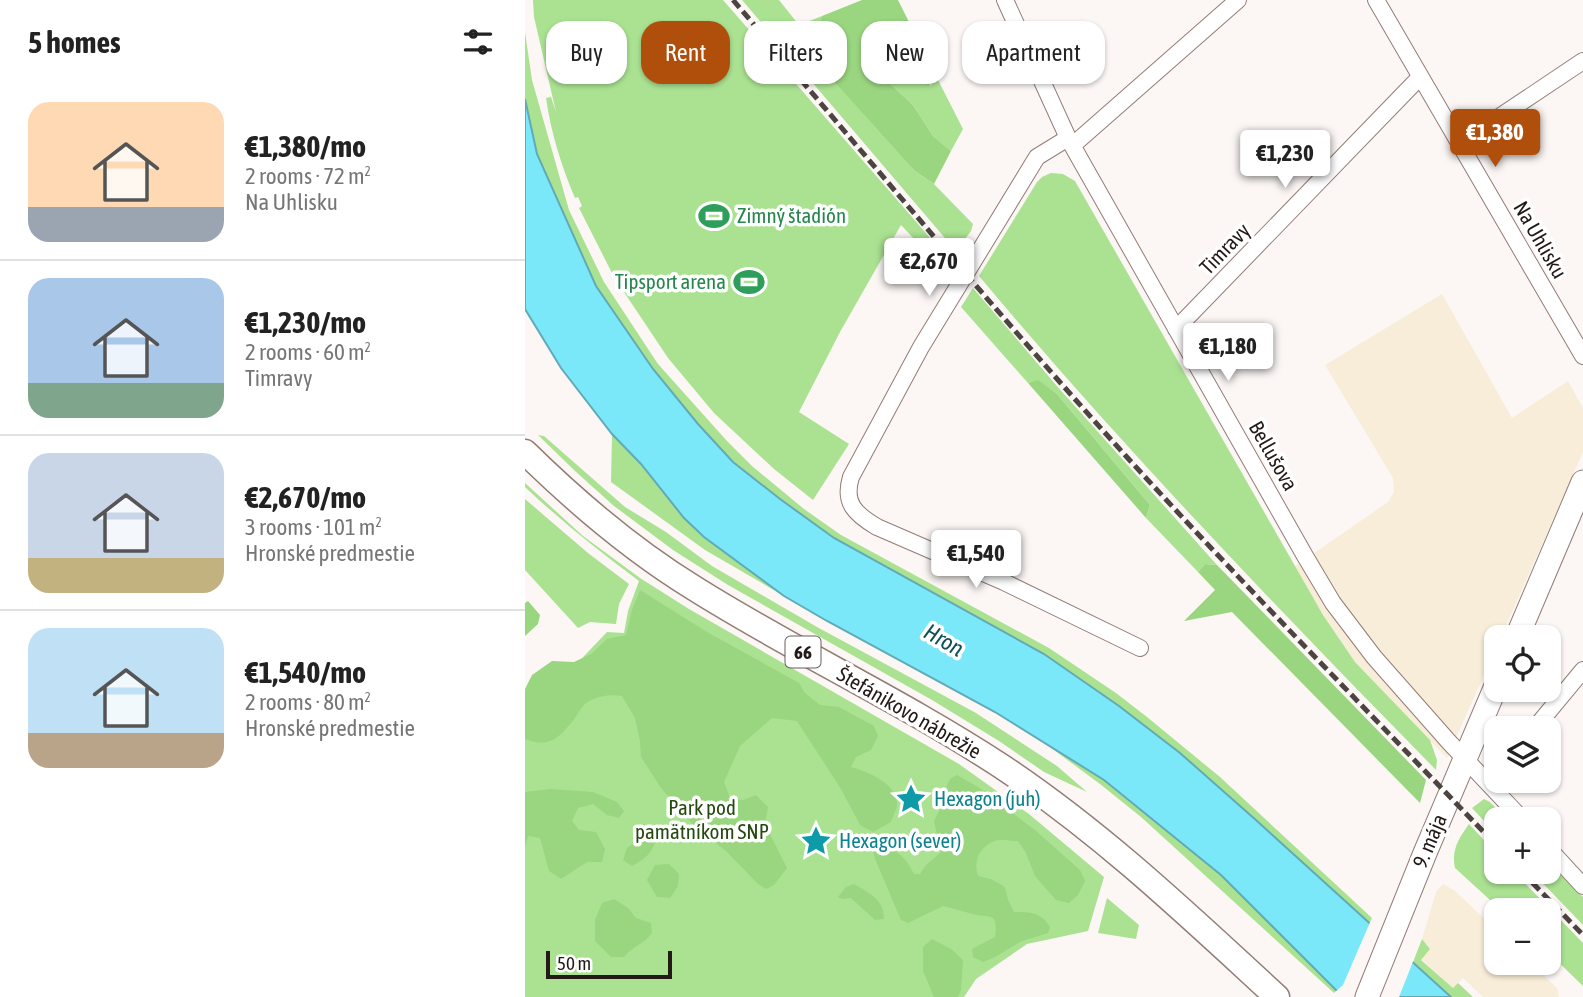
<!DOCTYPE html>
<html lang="en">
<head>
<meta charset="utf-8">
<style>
  body { margin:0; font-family:"Asap Condensed",sans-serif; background:#f2f2f2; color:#222; height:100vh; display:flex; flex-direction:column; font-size:26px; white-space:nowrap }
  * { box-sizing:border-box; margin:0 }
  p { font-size:23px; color:#767676 }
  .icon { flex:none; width:38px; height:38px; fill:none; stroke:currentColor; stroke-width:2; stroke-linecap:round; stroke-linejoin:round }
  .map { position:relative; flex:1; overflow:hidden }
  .side { display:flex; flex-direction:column; background:#fff; width:525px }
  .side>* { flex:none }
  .banner { position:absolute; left:21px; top:21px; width:665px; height:63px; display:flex; gap:14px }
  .fabs { position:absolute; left:959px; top:625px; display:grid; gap:14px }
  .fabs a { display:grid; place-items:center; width:77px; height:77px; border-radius:14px; background:#fff; box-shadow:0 2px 5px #0004; font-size:35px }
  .scale { position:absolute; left:21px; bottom:18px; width:126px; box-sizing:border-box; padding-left:7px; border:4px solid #231a17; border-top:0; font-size:19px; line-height:24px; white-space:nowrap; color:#231a17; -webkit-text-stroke:5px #fff; paint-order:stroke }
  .price { position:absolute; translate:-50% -60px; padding:0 16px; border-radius:7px; background:#fff; color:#222; font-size:23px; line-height:46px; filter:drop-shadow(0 2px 4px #0008) }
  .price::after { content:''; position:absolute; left:50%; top:42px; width:21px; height:16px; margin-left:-10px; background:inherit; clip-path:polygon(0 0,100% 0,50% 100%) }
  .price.selected { background:#b04f0c; color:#fff }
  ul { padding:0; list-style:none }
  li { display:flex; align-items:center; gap:21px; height:175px; padding:0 28px }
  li+li { border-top:2px solid #e0e0e0 }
  li span { display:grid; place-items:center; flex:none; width:196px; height:140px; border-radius:21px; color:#555 }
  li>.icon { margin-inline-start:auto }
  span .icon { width:84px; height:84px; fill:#fffc; stroke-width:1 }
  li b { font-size:30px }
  h2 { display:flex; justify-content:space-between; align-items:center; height:84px; padding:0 28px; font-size:30px }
  .tag { padding:0 24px; border-radius:21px; background:#fff; box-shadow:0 2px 5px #0004; font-size:24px; line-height:63px }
  .tag.selected { background:#b04f0c; color:#fff }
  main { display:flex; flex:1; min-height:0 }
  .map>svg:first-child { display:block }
</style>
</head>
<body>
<main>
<section class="side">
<h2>5 homes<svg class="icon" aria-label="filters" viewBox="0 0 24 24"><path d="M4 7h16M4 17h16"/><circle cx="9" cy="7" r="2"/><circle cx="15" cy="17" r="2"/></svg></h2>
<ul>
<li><span style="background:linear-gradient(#ffd9b3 75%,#9aa5b1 0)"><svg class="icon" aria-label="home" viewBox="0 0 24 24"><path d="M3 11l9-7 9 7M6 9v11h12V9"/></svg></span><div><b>€1,380/mo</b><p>2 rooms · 72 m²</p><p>Na Uhlisku</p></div></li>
<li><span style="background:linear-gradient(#a9c7e8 75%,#7fa58c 0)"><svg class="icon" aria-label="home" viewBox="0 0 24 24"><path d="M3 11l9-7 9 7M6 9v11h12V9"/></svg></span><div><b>€1,230/mo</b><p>2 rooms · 60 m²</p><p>Timravy</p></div></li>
<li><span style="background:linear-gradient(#c9d6e8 75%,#c2b280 0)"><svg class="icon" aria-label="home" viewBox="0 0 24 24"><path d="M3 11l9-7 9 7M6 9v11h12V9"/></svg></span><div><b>€2,670/mo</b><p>3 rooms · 101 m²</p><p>Hronské predmestie</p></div></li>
<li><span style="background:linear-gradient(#bfe0f5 75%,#b9a48a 0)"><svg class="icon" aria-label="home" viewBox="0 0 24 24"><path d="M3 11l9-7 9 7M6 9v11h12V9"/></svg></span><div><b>€1,540/mo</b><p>2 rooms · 80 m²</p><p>Hronské predmestie</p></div></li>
</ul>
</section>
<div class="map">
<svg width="1058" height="997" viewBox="0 0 1058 997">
  <rect width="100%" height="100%" fill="#fcf7f5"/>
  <path fill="#f8edd8" d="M917,294L987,418L1043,381L1058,408V452L976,637H971V648L922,758L830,662L798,615L769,567L863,502L869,492L868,478L800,365Z
    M918,884L929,890L971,930V962L1005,963L1032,988L1034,997H958L938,978L928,988L896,959L905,949L897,939L911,892Z"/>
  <path fill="#aae292" d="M8,0H198L427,263L421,273L376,225L315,332L274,412L324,444L288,500L249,469L189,413L143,358L89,277L54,208L57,206L53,197L50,198C36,165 26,133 21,98L26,97L31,112L9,17Z
    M217,0H254L274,25L297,16L287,43L390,171L409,184L448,224L446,231L431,251Z
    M0,32L7,80L44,210L79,282L133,364L202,441L227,466L279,509L316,535L524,648L591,693L622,717L695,777L847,918L845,923L655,753L594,706L519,654L309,538L255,499L208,461L173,424L128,369L71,286L12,154L0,99Z
    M350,48L387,79L405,86L411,76L438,129L426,151L408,136L388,105L346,66L340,50Z
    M526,173L538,174L550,181L798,615L830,662L905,740L912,760L911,770C754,610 598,448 454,276L512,182L517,177Z
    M448,288L531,385L692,565L680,564L673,572L621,518L625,505L532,394L513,381L503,383L436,307Z
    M87,434L116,464L159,518L179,537L259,596L180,550L86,482Z
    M13,435L19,436L100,507L141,532L187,566L292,627L451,713L532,766L562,792L519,772L474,741L407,700L203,585L148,550L89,506L50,471Z
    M0,483L58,536L115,578L164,609L434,764L504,814L579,877L563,931L502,944L451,979L439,997H0V718L82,632L99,633L103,611L114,581C74,551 36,521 0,487Z
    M0,499L63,553L104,584L94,604L91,624L65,622L53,628L0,570Z
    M514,739L579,780L696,875L812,991L809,993L616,817L575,784Z
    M959,799L965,802L982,819H971V834L947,808Z
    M944,824L971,853V872H989L1058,943V986L1024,953V910H976L930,868C926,850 934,838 944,824Z
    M1024,862L1058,897V925L1007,872H1024Z
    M582,898L614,925L611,939L573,933Z
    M897,939L905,949L896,960L928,988L933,983L948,997H926L888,962Z"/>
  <path fill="#9ad580" d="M337,0H373L411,76L404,86L387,79L350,48L340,51L346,66L388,105L408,136L426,151L409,184L390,171L298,69L287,43L297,16Z
    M513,380L532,394L625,505L621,518L503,383Z
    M680,564L692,565L901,780L895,803L707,612L659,621L690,590L673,572Z
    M115,590L182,632L274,683L280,693L295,705L314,707L349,726L353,736L346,750L331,757L326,767C343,772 373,783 372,806C371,811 367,818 366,822L348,832L335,825L316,789L272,721L247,718L215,746L199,782L205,798L218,800L231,795L243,807L240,824L262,868L249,885L241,889L233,884L201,851L171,828L136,788L116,757L115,741L110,718L97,696C85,694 70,696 60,704C56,707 53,714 50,718C35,737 25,749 0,739V689L7,675L27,661L49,662L66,654L82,639L101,635L107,610Z
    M3,601L15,615L13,624L0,636V603Z
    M432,775L453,787L510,830L555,870L560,881L553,895L544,903L531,900L510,876L501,853L493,841C486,841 476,838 469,841C454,848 448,861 453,876L466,879L480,887L483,900L489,912C505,912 516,912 525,927L523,933L497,941L470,957L458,962L448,957L447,949L470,937C474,911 464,918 447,914C437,911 428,908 418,906L383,923L376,920L350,859L348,850L353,844C371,849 381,857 389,874H395L400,866L416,852L409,821L417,805L420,790L425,779Z
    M25,789L68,792L92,802L99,811L94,818L82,815L68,804L53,808L47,821L54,830L71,832L80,849L77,862H62L36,879L24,871L15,838L3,836L0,847V792Z
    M126,830L131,832C131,850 122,858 107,866L98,860L102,848Z
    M144,864L154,874L153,886L145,898L132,897L122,880L130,865Z
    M329,884C344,893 359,899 359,919L350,920L326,898L317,899L313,897L321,887Z
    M89,899L103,908L111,918L126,923L127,933C118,945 109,945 99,957H86L70,941V920L77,903Z
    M407,939L426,949L438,960L436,990L433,997H409L398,971V947Z"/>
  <path fill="#7be8fa" stroke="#61aab6" stroke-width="2" d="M0,99L12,154L71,286L128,369L173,424L208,462L255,499L309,538L519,654L594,706L655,753L732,821L926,997H818L696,875L579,780L470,712L302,621L259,596L179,537L159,518L116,464L87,434L36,368L0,309Z"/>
  <path fill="#fcf7f5" d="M846,920L889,959L874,997H813L809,993L818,985Z"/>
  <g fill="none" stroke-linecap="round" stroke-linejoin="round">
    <g stroke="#937d76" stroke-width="18">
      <path id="minor" d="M480,0L543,138L780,556L808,603L849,657L924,742L997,819
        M851,0L1058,356
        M543,138L512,157L396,347L326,477C318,503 330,514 352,527L479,582L615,648
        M934,144L1058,61
        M548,145L713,0
        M651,329L895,77
        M1010,728L1058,670
        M1024,849L1058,886"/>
    </g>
    <g stroke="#937d76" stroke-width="25">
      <path id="secondary" d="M992,637L1058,482
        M842,997L900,853L971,686"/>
    </g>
    <g stroke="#937d76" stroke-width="27">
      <path id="primary" d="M0,452C52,503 107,550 169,588C269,651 377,701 476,766C577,833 664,916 752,997"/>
    </g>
    <use href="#minor" stroke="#fff" stroke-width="16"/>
    <use href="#secondary" stroke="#fff" stroke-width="23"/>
    <use href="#primary" stroke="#fff" stroke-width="24"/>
    <path stroke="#4c4441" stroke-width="5" stroke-dasharray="10 5" stroke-linecap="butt" d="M208,0C338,152 466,307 600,455C721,588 847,715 971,845
      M997,872L1058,935"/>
  </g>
  <defs>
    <g id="stadium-bare" transform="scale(2.415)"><path d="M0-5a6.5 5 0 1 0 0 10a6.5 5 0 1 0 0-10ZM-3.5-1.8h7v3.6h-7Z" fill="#2e9e5b" stroke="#fff" stroke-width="2.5" paint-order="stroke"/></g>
    <g id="sight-bare" transform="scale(2.415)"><path d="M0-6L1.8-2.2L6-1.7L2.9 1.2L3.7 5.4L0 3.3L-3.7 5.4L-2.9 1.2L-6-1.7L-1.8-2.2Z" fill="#0f9aa8" stroke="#fff" stroke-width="2.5" paint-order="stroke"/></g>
  </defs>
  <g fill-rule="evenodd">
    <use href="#stadium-bare" x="189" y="216"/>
    <use href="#stadium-bare" x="224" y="282"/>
    <use href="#sight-bare" x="386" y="799"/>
    <use href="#sight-bare" x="291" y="841"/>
  </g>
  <g text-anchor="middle" stroke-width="7" stroke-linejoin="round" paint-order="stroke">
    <rect fill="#fff" stroke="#655f5d" stroke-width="2" x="260.5" y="636.5" width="35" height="31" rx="5"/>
    <g font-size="19" font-weight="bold" fill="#231a17">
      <text x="278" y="659">66</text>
    </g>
    <g font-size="21" fill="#27864d" stroke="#fff" text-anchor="start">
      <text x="212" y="223">Zimný štadión</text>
      <text x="201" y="289" text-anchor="end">Tipsport arena</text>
    </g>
    <g font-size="21" fill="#231a17" stroke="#fff">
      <text transform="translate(1015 240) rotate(60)" y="7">Na Uhlisku</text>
      <text transform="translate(700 249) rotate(-46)" y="7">Timravy</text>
      <text transform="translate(748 456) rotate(60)" y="7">Bellušova</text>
      <text transform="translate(384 713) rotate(30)" y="7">Štefánikovo nábrežie</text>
      <text transform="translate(905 841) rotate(-67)" y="7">9. mája</text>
    </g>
    <g font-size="21" fill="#0d838f" stroke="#fff" text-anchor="start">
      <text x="409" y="806">Hexagon (juh)</text>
      <text x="314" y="848">Hexagon (sever)</text>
    </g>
    <g font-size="21" fill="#254a10" stroke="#fff">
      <text x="177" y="815">Park pod<tspan x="177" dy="24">pamätníkom SNP</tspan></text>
    </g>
    <g font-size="23" font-style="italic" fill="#0e505a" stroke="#fff">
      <text transform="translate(419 640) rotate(30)" y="8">Hron</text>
    </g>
  </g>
</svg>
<div class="fabs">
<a><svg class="icon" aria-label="locate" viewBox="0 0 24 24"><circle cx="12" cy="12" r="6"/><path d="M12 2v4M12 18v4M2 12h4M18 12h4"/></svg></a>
<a><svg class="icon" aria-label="layers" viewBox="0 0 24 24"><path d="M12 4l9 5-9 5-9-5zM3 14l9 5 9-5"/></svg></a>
<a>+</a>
<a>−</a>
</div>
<div class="scale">50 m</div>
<b class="price selected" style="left:970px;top:169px">€1,380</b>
<b class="price" style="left:760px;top:190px">€1,230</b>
<b class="price" style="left:404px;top:298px">€2,670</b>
<b class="price" style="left:703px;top:383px">€1,180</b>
<b class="price" style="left:451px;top:590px">€1,540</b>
<div class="banner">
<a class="tag">Buy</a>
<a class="tag selected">Rent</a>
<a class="tag">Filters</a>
<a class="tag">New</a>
<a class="tag">Apartment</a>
</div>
</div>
</main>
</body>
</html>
